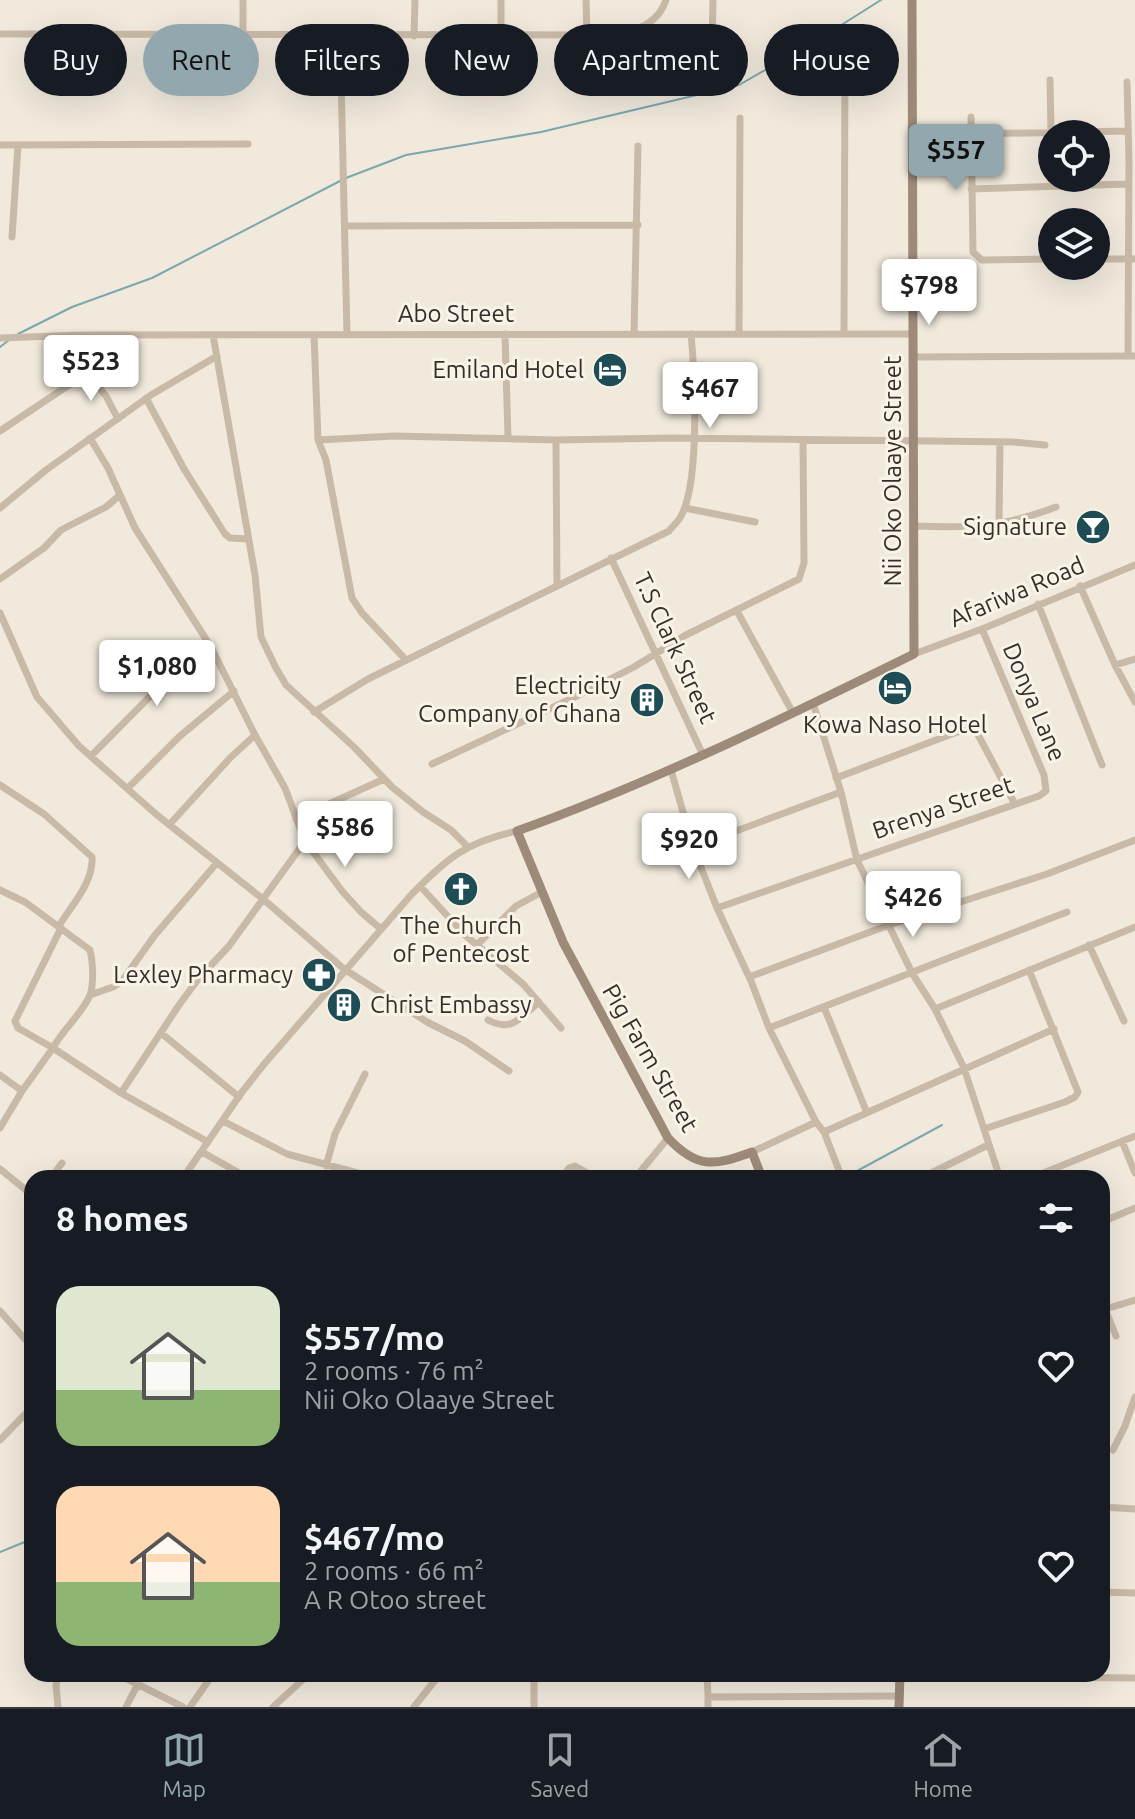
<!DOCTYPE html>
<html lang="en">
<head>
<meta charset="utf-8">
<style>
  body { margin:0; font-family:Ubuntu,sans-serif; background:#242831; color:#f1f3f6; height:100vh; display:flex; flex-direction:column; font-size:30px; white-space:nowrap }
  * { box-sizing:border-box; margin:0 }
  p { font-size:26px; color:#9ea1a6 }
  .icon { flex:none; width:44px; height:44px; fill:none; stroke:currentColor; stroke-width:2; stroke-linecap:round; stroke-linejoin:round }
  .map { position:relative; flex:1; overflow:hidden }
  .sheet { position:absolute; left:24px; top:1170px; width:1086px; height:512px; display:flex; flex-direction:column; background:#171b24; border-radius:24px; box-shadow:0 8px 32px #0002 }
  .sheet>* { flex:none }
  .top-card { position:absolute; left:24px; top:24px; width:1088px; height:72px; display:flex; gap:16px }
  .controls { position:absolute; left:1038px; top:120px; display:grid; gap:16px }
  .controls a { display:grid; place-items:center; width:72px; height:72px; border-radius:50%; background:#171b24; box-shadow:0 8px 32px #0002; font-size:40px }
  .price { position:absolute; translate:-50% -68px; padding:0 18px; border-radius:8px; background:#fff; color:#222; font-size:26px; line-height:52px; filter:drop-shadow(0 2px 4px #0008) }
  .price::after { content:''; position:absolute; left:50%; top:48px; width:24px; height:18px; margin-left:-12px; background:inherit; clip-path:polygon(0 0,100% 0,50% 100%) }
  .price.on { background:#92a8ae; color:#111 }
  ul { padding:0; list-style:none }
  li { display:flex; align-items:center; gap:24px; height:200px; padding:0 32px }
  li span { display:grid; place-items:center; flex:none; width:224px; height:160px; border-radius:24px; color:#555 }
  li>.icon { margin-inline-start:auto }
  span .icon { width:96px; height:96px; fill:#fffc; stroke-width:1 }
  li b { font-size:34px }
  h2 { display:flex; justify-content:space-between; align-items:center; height:96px; padding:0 32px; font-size:34px }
  .chip { padding:0 28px; border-radius:36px; background:#171b24; box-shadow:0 8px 32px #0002; font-size:28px; line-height:72px }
  .chip.on { background:#92a8ae; color:#111 }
  .tabs { display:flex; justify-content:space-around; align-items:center; height:112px; border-top:2px solid #363941; background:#171b24; font-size:22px; color:#9ea1a6 }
  .tabs a { display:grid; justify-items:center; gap:4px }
  .tabs .on { color:#92a8ae }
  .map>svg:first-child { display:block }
</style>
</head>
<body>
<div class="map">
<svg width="1135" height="1707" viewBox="0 0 1135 1707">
  <rect width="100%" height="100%" fill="#f1e9dc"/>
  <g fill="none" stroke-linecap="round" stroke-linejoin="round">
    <path stroke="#7ca7ae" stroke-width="2" d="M346,178L406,155L541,132L739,85L816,41L881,0
      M18,334L72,307L152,278L340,181
      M0,347L9,340
      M844,1178L942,1125
      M0,1552L32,1539"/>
    <path stroke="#c9baa8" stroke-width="7" d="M586,0L587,35
      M0,34L587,35C618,34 654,34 666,0
      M243,35V0
      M340,35L347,334
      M414,36L415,0
      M501,36V0
      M712,47L713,0
      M1050,80L1051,132
      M1127,82L1129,162L1128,356
      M971,117L973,252L982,260L1052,259
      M971,134L1128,131
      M0,145L248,144
      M971,189L1128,184
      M345,226L638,225
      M12,237L18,145
      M1096,259H1135
      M505,334L508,438
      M634,334L638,146
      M739,334L740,118
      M844,334L845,64
      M82,335L87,373L106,396L118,419
      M213,335L255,575L261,637L276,668L286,685L354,747L392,787L423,812L451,830L467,846
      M314,335L318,440L326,460L352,598L362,613L406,660
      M0,338L82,335L913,334
      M913,357L1135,356
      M146,398L184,469L225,534L230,538L248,539
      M0,431L87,373
      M90,438L108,468L135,528L211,647L255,735L285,788L305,841L342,891L361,912L381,929
      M318,440L394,436L556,440L673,438L1013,442L1045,445
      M556,440L557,585
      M0,508L46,470L151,395L217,356
      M685,508L755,522
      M999,525L1000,442
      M913,526C973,528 1000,528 1056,507
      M611,558L703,755
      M0,579L44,548L61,530L106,507L120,495
      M1080,586L1115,665L1135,702
      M1038,604L1102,765
      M737,611L793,713
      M0,613L37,697L79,746L157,815L263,899L344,969L427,1022L465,1041L509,1071
      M914,654L982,629L1135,565
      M1115,665L1135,659
      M813,703L841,792L857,860L912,973L935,1009L964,1068L1000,1178
      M314,712L368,679L669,531C673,526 678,522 681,516C700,482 695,375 691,334
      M91,756L177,669L211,647
      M432,764L577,696L634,667L686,635L799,579L804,563L803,441
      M671,770L693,847L717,908L751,981L769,1028L816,1122L752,1152
      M836,778L957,732L975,729L1015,804
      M0,785L44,814L92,857C94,882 71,906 59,926
      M128,788L180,736L234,691
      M296,819L384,779
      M169,825L230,758L255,735
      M693,847L841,792
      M420,886L465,935L523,984L561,1028
      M0,890L25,902L90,950C93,962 94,984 90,995C83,1013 62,1030 53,1048L121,1093L208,1142
      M717,908L1039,796L1046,791L1044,775L982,629
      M477,945L516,906L542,892
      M1089,945L1124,1021
      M749,977L889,925L1047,874L1135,840
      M90,995L113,987L122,981L155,935L216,864
      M824,1007L867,1113
      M935,1009L1135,927
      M488,1020C512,1033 521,1017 539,1002
      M769,1028L1067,912
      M161,1033L239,1097
      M0,1075L22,1091
      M121,1093L179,1005L199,978L229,946L305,841
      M223,1121L287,1154L376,1178
      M816,1122L824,1132L842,1178
      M0,1128L22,1091L53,1048L18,1028L15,1021L61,928
      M984,1129L1065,1102L1075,1097L1078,1092L1029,970
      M824,1132L1054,1029
      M1122,1141L1135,1173
      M202,1152L248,1178
      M326,1166L335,1134L365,1074
      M0,1169L32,1195
      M51,1178L62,1163
      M183,1178L242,1092L265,1063L411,895C447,858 466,842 517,831
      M562,1178L569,1168L575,1166L596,1178
      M635,1178L668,1138
      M921,1178L988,1145
      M1031,1178L1135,1136
      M1102,1222L1135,1208
      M1105,1309L1116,1336
      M1102,1310L1135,1300
      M0,1311L32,1347
      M0,1440L32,1407
      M1113,1450L1125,1426L1135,1397
      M1102,1507L1135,1509
      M1102,1592L1135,1593
      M117,1674L183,1707
      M534,1674V1707
      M707,1674L708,1697
      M900,1676L1135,1678
      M58,1707L56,1685L59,1674
      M126,1707L143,1674
      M190,1707L213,1674
      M273,1707L309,1674
      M414,1707L440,1674
      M708,1707V1697L899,1696"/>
    <path stroke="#9d8a79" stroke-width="9" d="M762,1178L752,1152C714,1166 697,1169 668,1138L563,942L517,831C654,782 784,718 914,654L912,0
      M899,1707L900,1674"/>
  </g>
  <defs>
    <g id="hotel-disc" transform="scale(1.8)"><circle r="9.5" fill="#1f4d56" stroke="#f9f3e8"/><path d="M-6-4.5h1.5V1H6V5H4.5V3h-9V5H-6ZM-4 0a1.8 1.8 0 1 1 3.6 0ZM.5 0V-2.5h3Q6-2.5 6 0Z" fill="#fff"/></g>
    <g id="bar-disc" transform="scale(1.8)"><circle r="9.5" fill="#1f4d56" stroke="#f9f3e8"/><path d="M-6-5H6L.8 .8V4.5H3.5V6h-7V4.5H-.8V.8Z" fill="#fff"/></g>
    <g id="building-disc" transform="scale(1.8)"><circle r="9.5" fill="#1f4d56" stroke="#f9f3e8"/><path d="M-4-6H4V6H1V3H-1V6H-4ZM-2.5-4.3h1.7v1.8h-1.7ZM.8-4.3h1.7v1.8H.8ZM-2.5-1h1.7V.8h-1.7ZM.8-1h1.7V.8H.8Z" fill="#fff"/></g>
    <g id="church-disc" transform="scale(1.8)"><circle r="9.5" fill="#1f4d56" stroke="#f9f3e8"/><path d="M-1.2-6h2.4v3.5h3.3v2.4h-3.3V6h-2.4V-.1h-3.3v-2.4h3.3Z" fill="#fff"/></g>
    <g id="pharmacy-disc" transform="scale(1.8)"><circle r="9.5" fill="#1f4d56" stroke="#f9f3e8"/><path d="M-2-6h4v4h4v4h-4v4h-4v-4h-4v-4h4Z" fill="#fff"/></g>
  </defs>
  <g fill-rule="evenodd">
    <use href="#hotel-disc" x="610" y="370"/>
    <use href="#bar-disc" x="1093" y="527"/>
    <use href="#hotel-disc" x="895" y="688"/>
    <use href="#building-disc" x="647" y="700"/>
    <use href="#church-disc" x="461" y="889"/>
    <use href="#pharmacy-disc" x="319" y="975"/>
    <use href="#building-disc" x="344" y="1005"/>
  </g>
  <g text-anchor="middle" stroke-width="6" stroke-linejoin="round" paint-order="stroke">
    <g font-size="24" fill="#362e28" stroke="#f9f3e8">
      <text x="456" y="322">Abo Street</text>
      <text transform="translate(893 471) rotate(-90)" y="8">Nii Oko Olaaye Street</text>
      <text transform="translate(1017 592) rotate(-23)" y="8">Afariwa Road</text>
      <text transform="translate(675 648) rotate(65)" y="8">T.S Clark Street</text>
      <text transform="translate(1034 702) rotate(67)" y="8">Donya Lane</text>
      <text transform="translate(943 808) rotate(-19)" y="8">Brenya Street</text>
      <text transform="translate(650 1058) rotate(60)" y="8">Pig Farm Street</text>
    </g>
    <g font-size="24" fill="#362e28" stroke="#f9f3e8" text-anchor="end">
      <text x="584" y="378">Emiland Hotel</text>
      <text x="1067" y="535">Signature</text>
      <text x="621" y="694">Electricity<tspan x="621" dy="28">Company of Ghana</tspan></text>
      <text x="895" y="733" text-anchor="middle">Kowa Naso Hotel</text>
      <text x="461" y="934" text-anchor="middle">The Church<tspan x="461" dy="28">of Pentecost</tspan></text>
      <text x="293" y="983">Lexley Pharmacy</text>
      <text x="370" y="1013" text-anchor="start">Christ Embassy</text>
    </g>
  </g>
</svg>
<div class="controls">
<a><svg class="icon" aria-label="locate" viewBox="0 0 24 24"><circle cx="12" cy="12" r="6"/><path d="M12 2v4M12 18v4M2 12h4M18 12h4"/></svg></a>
<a><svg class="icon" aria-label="layers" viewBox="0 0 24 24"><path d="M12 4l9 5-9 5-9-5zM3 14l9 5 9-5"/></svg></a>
</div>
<b class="price on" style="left:956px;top:192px">$557</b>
<b class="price" style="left:929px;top:327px">$798</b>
<b class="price" style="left:91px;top:403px">$523</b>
<b class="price" style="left:710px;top:430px">$467</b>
<b class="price" style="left:157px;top:708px">$1,080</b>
<b class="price" style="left:345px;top:869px">$586</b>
<b class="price" style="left:689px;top:881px">$920</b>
<b class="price" style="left:913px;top:939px">$426</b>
<div class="top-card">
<a class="chip">Buy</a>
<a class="chip on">Rent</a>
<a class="chip">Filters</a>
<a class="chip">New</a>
<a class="chip">Apartment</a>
<a class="chip">House</a>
</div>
<section class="sheet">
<h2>8 homes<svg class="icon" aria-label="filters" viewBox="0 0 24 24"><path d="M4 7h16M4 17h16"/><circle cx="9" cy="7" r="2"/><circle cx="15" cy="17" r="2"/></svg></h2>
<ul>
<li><span style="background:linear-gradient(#dfe7d0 65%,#8fb573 0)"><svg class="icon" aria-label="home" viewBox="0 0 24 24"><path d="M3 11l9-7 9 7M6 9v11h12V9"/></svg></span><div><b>$557/mo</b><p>2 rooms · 76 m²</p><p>Nii Oko Olaaye Street</p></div><svg class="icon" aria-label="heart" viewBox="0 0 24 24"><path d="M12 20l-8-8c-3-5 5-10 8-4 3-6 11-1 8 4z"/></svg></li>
<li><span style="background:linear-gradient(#ffd9b3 60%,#8fb573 0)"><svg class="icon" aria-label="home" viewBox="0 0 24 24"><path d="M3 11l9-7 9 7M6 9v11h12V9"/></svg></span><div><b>$467/mo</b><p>2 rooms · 66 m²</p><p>A R Otoo street</p></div><svg class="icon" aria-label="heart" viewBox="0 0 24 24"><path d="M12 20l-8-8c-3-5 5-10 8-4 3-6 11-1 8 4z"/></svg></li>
</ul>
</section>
</div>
<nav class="tabs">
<a class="on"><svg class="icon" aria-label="map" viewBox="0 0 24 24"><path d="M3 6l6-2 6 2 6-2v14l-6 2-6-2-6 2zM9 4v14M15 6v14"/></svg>Map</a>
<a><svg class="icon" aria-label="saved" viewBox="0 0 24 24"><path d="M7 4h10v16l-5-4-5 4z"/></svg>Saved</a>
<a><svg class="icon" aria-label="home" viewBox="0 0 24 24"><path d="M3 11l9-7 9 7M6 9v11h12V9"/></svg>Home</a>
</nav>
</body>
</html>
